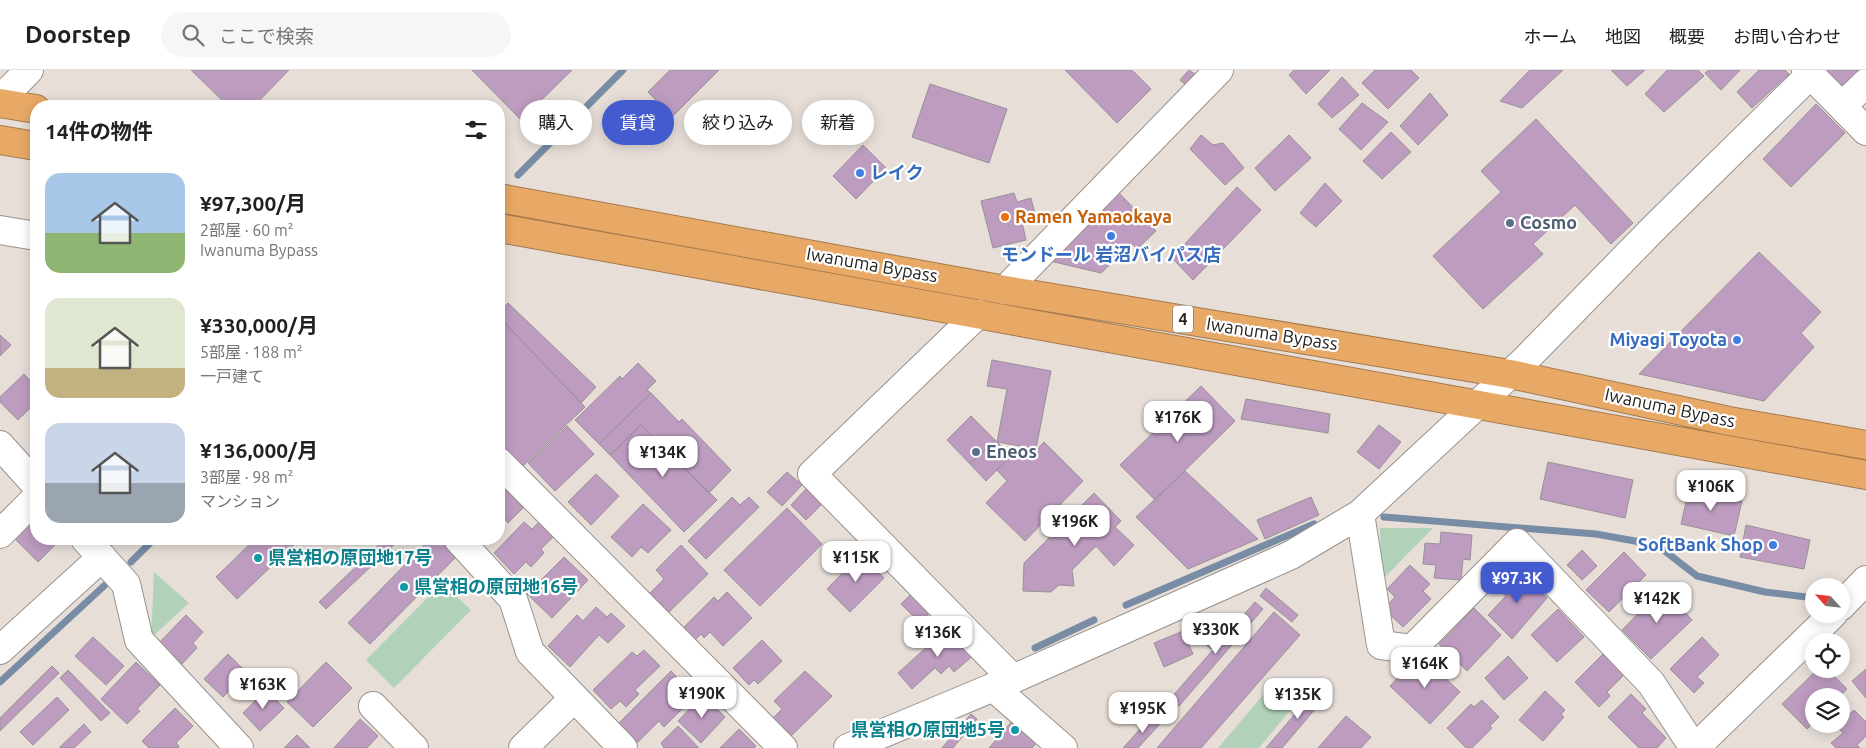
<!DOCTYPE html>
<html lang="ja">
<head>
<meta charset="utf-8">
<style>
  body { margin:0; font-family:Ubuntu,"Noto Sans JP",sans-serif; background:#f6f6f6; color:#202124; height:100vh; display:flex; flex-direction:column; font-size:19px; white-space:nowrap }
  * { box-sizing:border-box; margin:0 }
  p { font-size:16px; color:#757577 }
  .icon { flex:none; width:28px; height:28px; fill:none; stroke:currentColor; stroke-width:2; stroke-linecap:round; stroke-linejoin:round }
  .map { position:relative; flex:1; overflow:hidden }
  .details { position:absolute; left:30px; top:30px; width:475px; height:445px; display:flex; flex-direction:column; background:#fff; border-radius:20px; box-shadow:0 2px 12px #0003 }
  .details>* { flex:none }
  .hud { position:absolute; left:520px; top:30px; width:475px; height:45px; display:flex; gap:10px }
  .needle { width:32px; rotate:297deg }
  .fabs { position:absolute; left:1805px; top:508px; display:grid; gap:10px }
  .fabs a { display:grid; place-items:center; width:45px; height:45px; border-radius:50%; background:#fff; box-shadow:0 2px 12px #0003; font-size:25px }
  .price { position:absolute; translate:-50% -42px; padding:0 11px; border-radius:10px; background:#fff; color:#222; font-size:16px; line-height:32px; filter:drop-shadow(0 1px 2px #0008) }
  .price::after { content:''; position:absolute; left:50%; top:30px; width:15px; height:11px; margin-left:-8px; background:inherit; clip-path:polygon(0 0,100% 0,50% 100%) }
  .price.on { background:#445bcf; color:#fff }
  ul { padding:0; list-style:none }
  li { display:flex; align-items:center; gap:15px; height:125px; padding:0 15px }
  li span { display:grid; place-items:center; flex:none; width:140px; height:100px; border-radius:15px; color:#555 }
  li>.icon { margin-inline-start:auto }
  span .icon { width:60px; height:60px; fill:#fffc; stroke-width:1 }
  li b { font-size:21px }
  h2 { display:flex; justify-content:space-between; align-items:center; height:60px; padding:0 15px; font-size:21px }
  .pill { padding:0 18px; border-radius:22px; background:#fff; box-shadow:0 2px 12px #0003; font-size:18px; line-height:45px }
  .pill.on { background:#445bcf; color:#fff }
  header { display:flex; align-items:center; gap:30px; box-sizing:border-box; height:70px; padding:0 25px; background:#fff; border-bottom:1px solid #e0e0e0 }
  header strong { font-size:24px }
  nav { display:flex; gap:28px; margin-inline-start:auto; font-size:18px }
  .search { width:350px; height:45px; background:#f6f6f6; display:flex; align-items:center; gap:12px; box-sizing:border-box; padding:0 18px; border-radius:28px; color:#757577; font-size:19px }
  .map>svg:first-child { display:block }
</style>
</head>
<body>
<header>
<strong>Doorstep</strong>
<div class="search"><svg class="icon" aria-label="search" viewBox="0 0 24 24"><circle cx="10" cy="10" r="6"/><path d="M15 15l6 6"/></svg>ここで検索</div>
<nav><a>ホーム</a><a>地図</a><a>概要</a><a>お問い合わせ</a></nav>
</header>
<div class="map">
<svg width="1866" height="678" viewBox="0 0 1866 678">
  <rect width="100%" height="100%" fill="#e7ded8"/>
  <path fill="#b1d2b8" d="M1380,458H1433L1381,511Z
    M154,502L189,533L151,568Z
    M442,513L471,540L394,618L366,590Z
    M1273,613L1296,633L1259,678H1218Z"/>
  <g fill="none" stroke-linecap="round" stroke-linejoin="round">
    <path stroke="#788ca5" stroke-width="7" d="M518,105L623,0
      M1384,447L1596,464L1657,475L1697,506L1765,522L1814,528
      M131,492L154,469
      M1126,535L1314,454
      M1035,578L1094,550
      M0,612L105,515"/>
  </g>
  <path fill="#bd9cc0" stroke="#979198" d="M191,0H289L254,36H228Z
    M472,0H572L521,50Z
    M670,0H719L672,47L648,22Z
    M1065,0H1132L1151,19L1117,53Z
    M1189,0L1202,9L1191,20L1180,10Z
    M1294,0H1330L1306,24L1289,5Z
    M1375,0H1411L1419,8L1388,39L1362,13Z
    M1530,0H1563L1522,38L1500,31Z
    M1611,0H1645L1627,16Z
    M1667,0H1698L1704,6L1664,42L1645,24Z
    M1708,0H1740L1721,20L1705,3Z
    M1759,0H1785L1789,4L1752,38L1737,22Z
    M1826,0H1860L1842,17Z
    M1342,7L1359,25L1332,48L1318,34Z
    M930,14L1007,39L989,93L912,67Z
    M1430,23L1448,45L1418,75L1400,56Z
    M1362,33L1388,52L1361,80L1339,59Z
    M1816,34L1845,63L1791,117L1763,89Z
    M1536,49L1633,153L1611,174L1575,135L1533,174L1543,184L1483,239L1433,186L1501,122L1481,101Z
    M1391,62L1411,82L1382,109L1363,91Z
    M1201,65L1213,75L1223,73L1244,98L1225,115L1190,79Z
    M1289,65L1311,88L1275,121L1255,98Z
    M863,75L886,98L856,129L833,106Z
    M1325,113L1342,131L1316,157L1300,143Z
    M1237,117L1261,140L1193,210L1172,188Z
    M1117,121L1156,161L1137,179L1132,174L1101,203L1050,191Z
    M1014,123L1017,132L1031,128L1036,148L1022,152L1026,170L993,178L981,131Z
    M1759,182L1821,242L1801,263L1814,277L1764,331L1639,304Z
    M508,233L596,317L581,333L499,247V242Z
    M499,247L585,337L522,397L499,373Z
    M0,265L11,275L0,286Z
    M992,290L1051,301L1036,379L997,372L1007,319L987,316Z
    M638,293L656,311L647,320L651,323L599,374L575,350L620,306L622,309Z
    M24,304L36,317V332L18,350L0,332V327Z
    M1201,316L1235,351L1155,430L1120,395Z
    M651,323L679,352L682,349L731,400L709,423L641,355L610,385L599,374Z
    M1246,329L1330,344L1328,363L1241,349Z
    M971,346L995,370L970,394L947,370Z
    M641,355L717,430L684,462L610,385Z
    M1379,355L1401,372L1379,399L1357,382Z
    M567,356L594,384L555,421L528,393Z
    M36,364V377L30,371Z
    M995,370L1011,386L986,411L970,394Z
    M1044,372L1083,411L1025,471L986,433L1007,411L997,400L1021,376L1031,386Z
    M1548,392L1633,410L1625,448L1540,429Z
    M1185,401L1258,469L1188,499L1136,447Z
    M787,402L802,415L782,436L767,422Z
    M596,404L619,426L591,455L568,432Z
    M501,415L523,438L508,453L505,449L499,455V417Z
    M814,418L826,430L806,450L791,435L806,419L810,423Z
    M1689,419L1742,431L1734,466L1681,454Z
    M1094,423L1121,451L1115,457L1134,475L1114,496L1096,476L1072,500L1074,516L1059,515L1051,522L1023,521L1024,493Z
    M732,427L740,435L749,427L759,437L706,489L688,471Z
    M1311,427L1319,445L1265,469L1257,450Z
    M643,434L671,460L648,483L641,477L632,487L611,467Z
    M787,438L822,474L760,536L724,500Z
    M36,447V469H61L38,492L15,469Z
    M540,451L554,466L541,479L544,483L531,497L526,492L514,504L494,483L524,452L532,459Z
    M1746,455L1810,470L1804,499L1740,487Z
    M1441,462L1472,465L1470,490L1463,489L1461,510L1434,508L1436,495L1423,494L1425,473L1440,474Z
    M255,469H300L237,529L216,507Z
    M385,469H400L326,539L319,532Z
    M430,469H448L461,482L370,574L348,553Z
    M681,475L708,504L669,542L650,523L664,509L656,500Z
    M1582,480L1597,496L1582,510L1567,495Z
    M1624,482L1646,505L1609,542L1586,520Z
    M861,484L884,508L850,542L827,519Z
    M564,487L588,510L552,548L527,524Z
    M1410,495L1430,514L1423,521L1431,529L1403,557L1384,539L1395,527L1387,519Z
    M1516,499L1547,528L1512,569L1488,545L1506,526L1497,519Z
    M1266,518L1298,545L1292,552L1260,526Z
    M1663,518L1692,550L1651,589L1622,560Z
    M914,521L933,539L920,553L901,534Z
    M727,522L752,548L723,576L710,562L704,568L701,564L695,570L683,558L714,527L718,531Z
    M1255,532L1263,539L1179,636L1170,629Z
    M596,537L607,547L611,543L625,556L608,573L599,565L570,597L548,576L577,545L583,551Z
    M1474,538L1501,565L1467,601L1439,574Z
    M1558,539L1584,567L1557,592L1531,565Z
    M1274,542L1300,565L1201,678H1157Z
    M186,545L203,562L193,573L197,578L180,596L158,574Z
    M1209,548L1225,563L1211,579L1194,564Z
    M950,556L975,584L954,602L949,596L941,604L935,598L912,619L898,603Z
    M1183,561L1193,584L1164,597L1154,573Z
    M93,567L124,596L106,615L75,586Z
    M1702,567L1719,585L1697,607L1704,613L1694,623L1670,599Z
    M762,570L782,591L758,614L754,610L749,615L733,598Z
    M644,580L660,596L635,620L639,624L626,637L620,631L611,639L593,620L632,582L637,586Z
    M1604,583L1625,604L1607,622L1610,626L1599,637L1575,612Z
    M228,584L246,602L223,627L204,609Z
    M1420,584L1460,622L1430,654L1390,616Z
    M1508,586L1528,608L1504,630L1485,608Z
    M136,592L160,615L137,639L140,641L127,654L101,629Z
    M326,592L352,618L313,657L287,632Z
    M52,596L59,603L0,661V648Z
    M1818,599H1827L1847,619L1840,626H1814V652L1807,659L1782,634Z
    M1866,599V628L1852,611Z
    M68,600L110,643L101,651L60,608Z
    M671,601L695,626L664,657L659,651L637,673L618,654Z
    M805,601L832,626L790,667L771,650L782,639L774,631Z
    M1318,617L1327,625L1282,678H1266Z
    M266,620L284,638L260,661L243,643Z
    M1545,621L1565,640L1561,644L1564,647L1543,671L1519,650Z
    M1631,624L1646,639L1642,643L1666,668L1657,678H1639L1608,647Z
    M703,625L725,647L701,673L678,651Z
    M57,627L69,640L33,675L20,662Z
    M1482,630L1499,647L1490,656L1492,658L1472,678H1466L1447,658L1471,634L1474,637Z
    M175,638L193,656L176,673L179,676L178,678H149L142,671Z
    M1854,640L1866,652V666L1857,675L1860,678H1836L1831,673L1843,663L1836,656Z
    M971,644L977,649L953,678H942Z
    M1346,646L1371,667L1361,678H1318Z
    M1151,647L1159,655L1138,678H1123Z
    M360,649L378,666L367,678H334Z
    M1013,650L1038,671L1032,678H989Z
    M84,654L91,662L74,678H59Z
    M678,656L699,678H664L661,673Z
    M739,659L756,676L754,678H720Z
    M297,665L310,678H284Z"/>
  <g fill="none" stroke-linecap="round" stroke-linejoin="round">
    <g stroke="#99918b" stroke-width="30">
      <path id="minor" d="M1806,0L1866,61
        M0,30L29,0
        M1842,36L1866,13
        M0,160L36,166
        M1005,220L1219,0
        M978,244L812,404L1013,609
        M0,375L36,415
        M499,392L783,678
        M1360,444L1381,575L1412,579L1517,473L1651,613L1694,678
        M0,464L36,428
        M85,469L126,514L139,570L239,678
        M458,469L513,529L530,582L623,678
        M1841,536L1866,510
        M0,580L102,487
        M993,617L1063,678
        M373,636L414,678
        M523,678L574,628
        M848,678L1013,609L1291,485L1360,444L1522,293L1655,157L1811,4
        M1695,678L1833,544"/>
    </g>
    <g stroke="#a47a4e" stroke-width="30">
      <path id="highway" d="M0,33L36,39
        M0,70L36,76
        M499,128L1005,220L1510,304L1729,351L1866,375
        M499,158C955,239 1410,326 1866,405"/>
    </g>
    <use href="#minor" stroke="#fff" stroke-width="28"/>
    <use href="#highway" stroke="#e8a966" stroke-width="28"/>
  </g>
  <g fill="#3f7fe0" stroke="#fff" stroke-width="2">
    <circle cx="860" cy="103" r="5"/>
    <circle cx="1111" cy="166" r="5"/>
    <circle cx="1737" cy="270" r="5"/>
    <circle cx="1773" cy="475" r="5"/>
  </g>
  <circle fill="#e8710a" stroke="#fff" stroke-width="2" cx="1005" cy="147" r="5"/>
  <g fill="#5c6f8a" stroke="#fff" stroke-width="2">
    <circle cx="1510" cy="153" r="5"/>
    <circle cx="976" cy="382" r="5"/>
  </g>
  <g fill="#0f9aa8" stroke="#fff" stroke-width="2">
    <circle cx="258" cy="488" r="5"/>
    <circle cx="404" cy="517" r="5"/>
    <circle cx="1015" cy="660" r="5"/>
  </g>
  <g text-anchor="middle" stroke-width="4.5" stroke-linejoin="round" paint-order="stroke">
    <rect fill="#fff" stroke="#686664" stroke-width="1" x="1173" y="235.5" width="20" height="27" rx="4"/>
    <g font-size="16" font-weight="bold" fill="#272421">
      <text x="1183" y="255">4</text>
    </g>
    <g font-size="18" font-weight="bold" fill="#366cbe" stroke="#fff" text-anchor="end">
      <text x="870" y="109" text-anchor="start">レイク</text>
      <text x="1111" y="191" text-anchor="middle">モンドール 岩沼バイパス店</text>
      <text x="1727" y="276">Miyagi Toyota</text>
      <text x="1763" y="481">SoftBank Shop</text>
    </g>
    <g font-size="18" font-weight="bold" fill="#c56008" stroke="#fff" text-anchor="start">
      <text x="1015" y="153">Ramen Yamaokaya</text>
    </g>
    <g font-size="18" font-weight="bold" fill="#4e5e75" stroke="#fff" text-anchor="start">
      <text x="1520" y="159">Cosmo</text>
      <text x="986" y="388">Eneos</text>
    </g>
    <g font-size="18" fill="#272421" stroke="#fff">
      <text transform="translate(872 195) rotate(10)" y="6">Iwanuma Bypass</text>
      <text transform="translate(1272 264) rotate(9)" y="6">Iwanuma Bypass</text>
      <text transform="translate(1670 338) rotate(12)" y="6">Iwanuma Bypass</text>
    </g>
    <g font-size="18" font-weight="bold" fill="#0d838f" stroke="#fff" text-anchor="start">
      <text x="268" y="494">県営相の原団地17号</text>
      <text x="414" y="523">県営相の原団地16号</text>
      <text x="1005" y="666" text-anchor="end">県営相の原団地5号</text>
    </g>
  </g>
</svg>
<div class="fabs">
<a><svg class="needle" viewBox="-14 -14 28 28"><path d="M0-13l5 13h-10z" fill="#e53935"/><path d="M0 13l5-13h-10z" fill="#757577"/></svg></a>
<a><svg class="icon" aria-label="locate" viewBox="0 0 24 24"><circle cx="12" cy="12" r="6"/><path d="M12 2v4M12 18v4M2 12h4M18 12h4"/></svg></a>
<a><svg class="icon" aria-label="layers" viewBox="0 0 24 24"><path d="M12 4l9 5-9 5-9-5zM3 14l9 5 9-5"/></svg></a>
</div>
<b class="price" style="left:1178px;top:373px">¥176K</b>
<b class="price" style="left:663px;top:408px">¥134K</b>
<b class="price" style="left:1711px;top:442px">¥106K</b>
<b class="price" style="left:1075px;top:477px">¥196K</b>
<b class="price" style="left:856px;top:513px">¥115K</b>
<b class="price on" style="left:1517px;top:534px">¥97.3K</b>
<b class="price" style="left:1657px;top:554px">¥142K</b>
<b class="price" style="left:1216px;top:585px">¥330K</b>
<b class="price" style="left:938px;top:588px">¥136K</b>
<b class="price" style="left:1425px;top:619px">¥164K</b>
<b class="price" style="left:263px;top:640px">¥163K</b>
<b class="price" style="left:702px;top:649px">¥190K</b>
<b class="price" style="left:1298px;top:650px">¥135K</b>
<b class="price" style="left:1143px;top:664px">¥195K</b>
<div class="hud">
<a class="pill">購入</a>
<a class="pill on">賃貸</a>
<a class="pill">絞り込み</a>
<a class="pill">新着</a>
</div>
<section class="details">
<h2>14件の物件<svg class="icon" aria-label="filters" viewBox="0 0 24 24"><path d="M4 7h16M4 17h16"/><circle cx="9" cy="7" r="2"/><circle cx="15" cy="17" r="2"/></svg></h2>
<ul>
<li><span style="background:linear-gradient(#a9c7e8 60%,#8fb573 0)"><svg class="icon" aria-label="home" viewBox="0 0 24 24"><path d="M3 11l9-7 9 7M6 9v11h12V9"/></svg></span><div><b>¥97,300/月</b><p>2部屋 · 60 m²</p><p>Iwanuma Bypass</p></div></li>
<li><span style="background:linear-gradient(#dfe7d0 70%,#c2b280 0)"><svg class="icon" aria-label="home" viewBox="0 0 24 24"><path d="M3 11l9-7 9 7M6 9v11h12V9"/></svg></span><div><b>¥330,000/月</b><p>5部屋 · 188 m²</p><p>一戸建て</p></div></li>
<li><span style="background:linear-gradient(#c9d6e8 60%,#9aa5b1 0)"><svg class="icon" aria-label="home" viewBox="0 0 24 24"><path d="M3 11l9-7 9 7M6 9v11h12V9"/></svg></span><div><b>¥136,000/月</b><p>3部屋 · 98 m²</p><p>マンション</p></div></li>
</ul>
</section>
</div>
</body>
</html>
